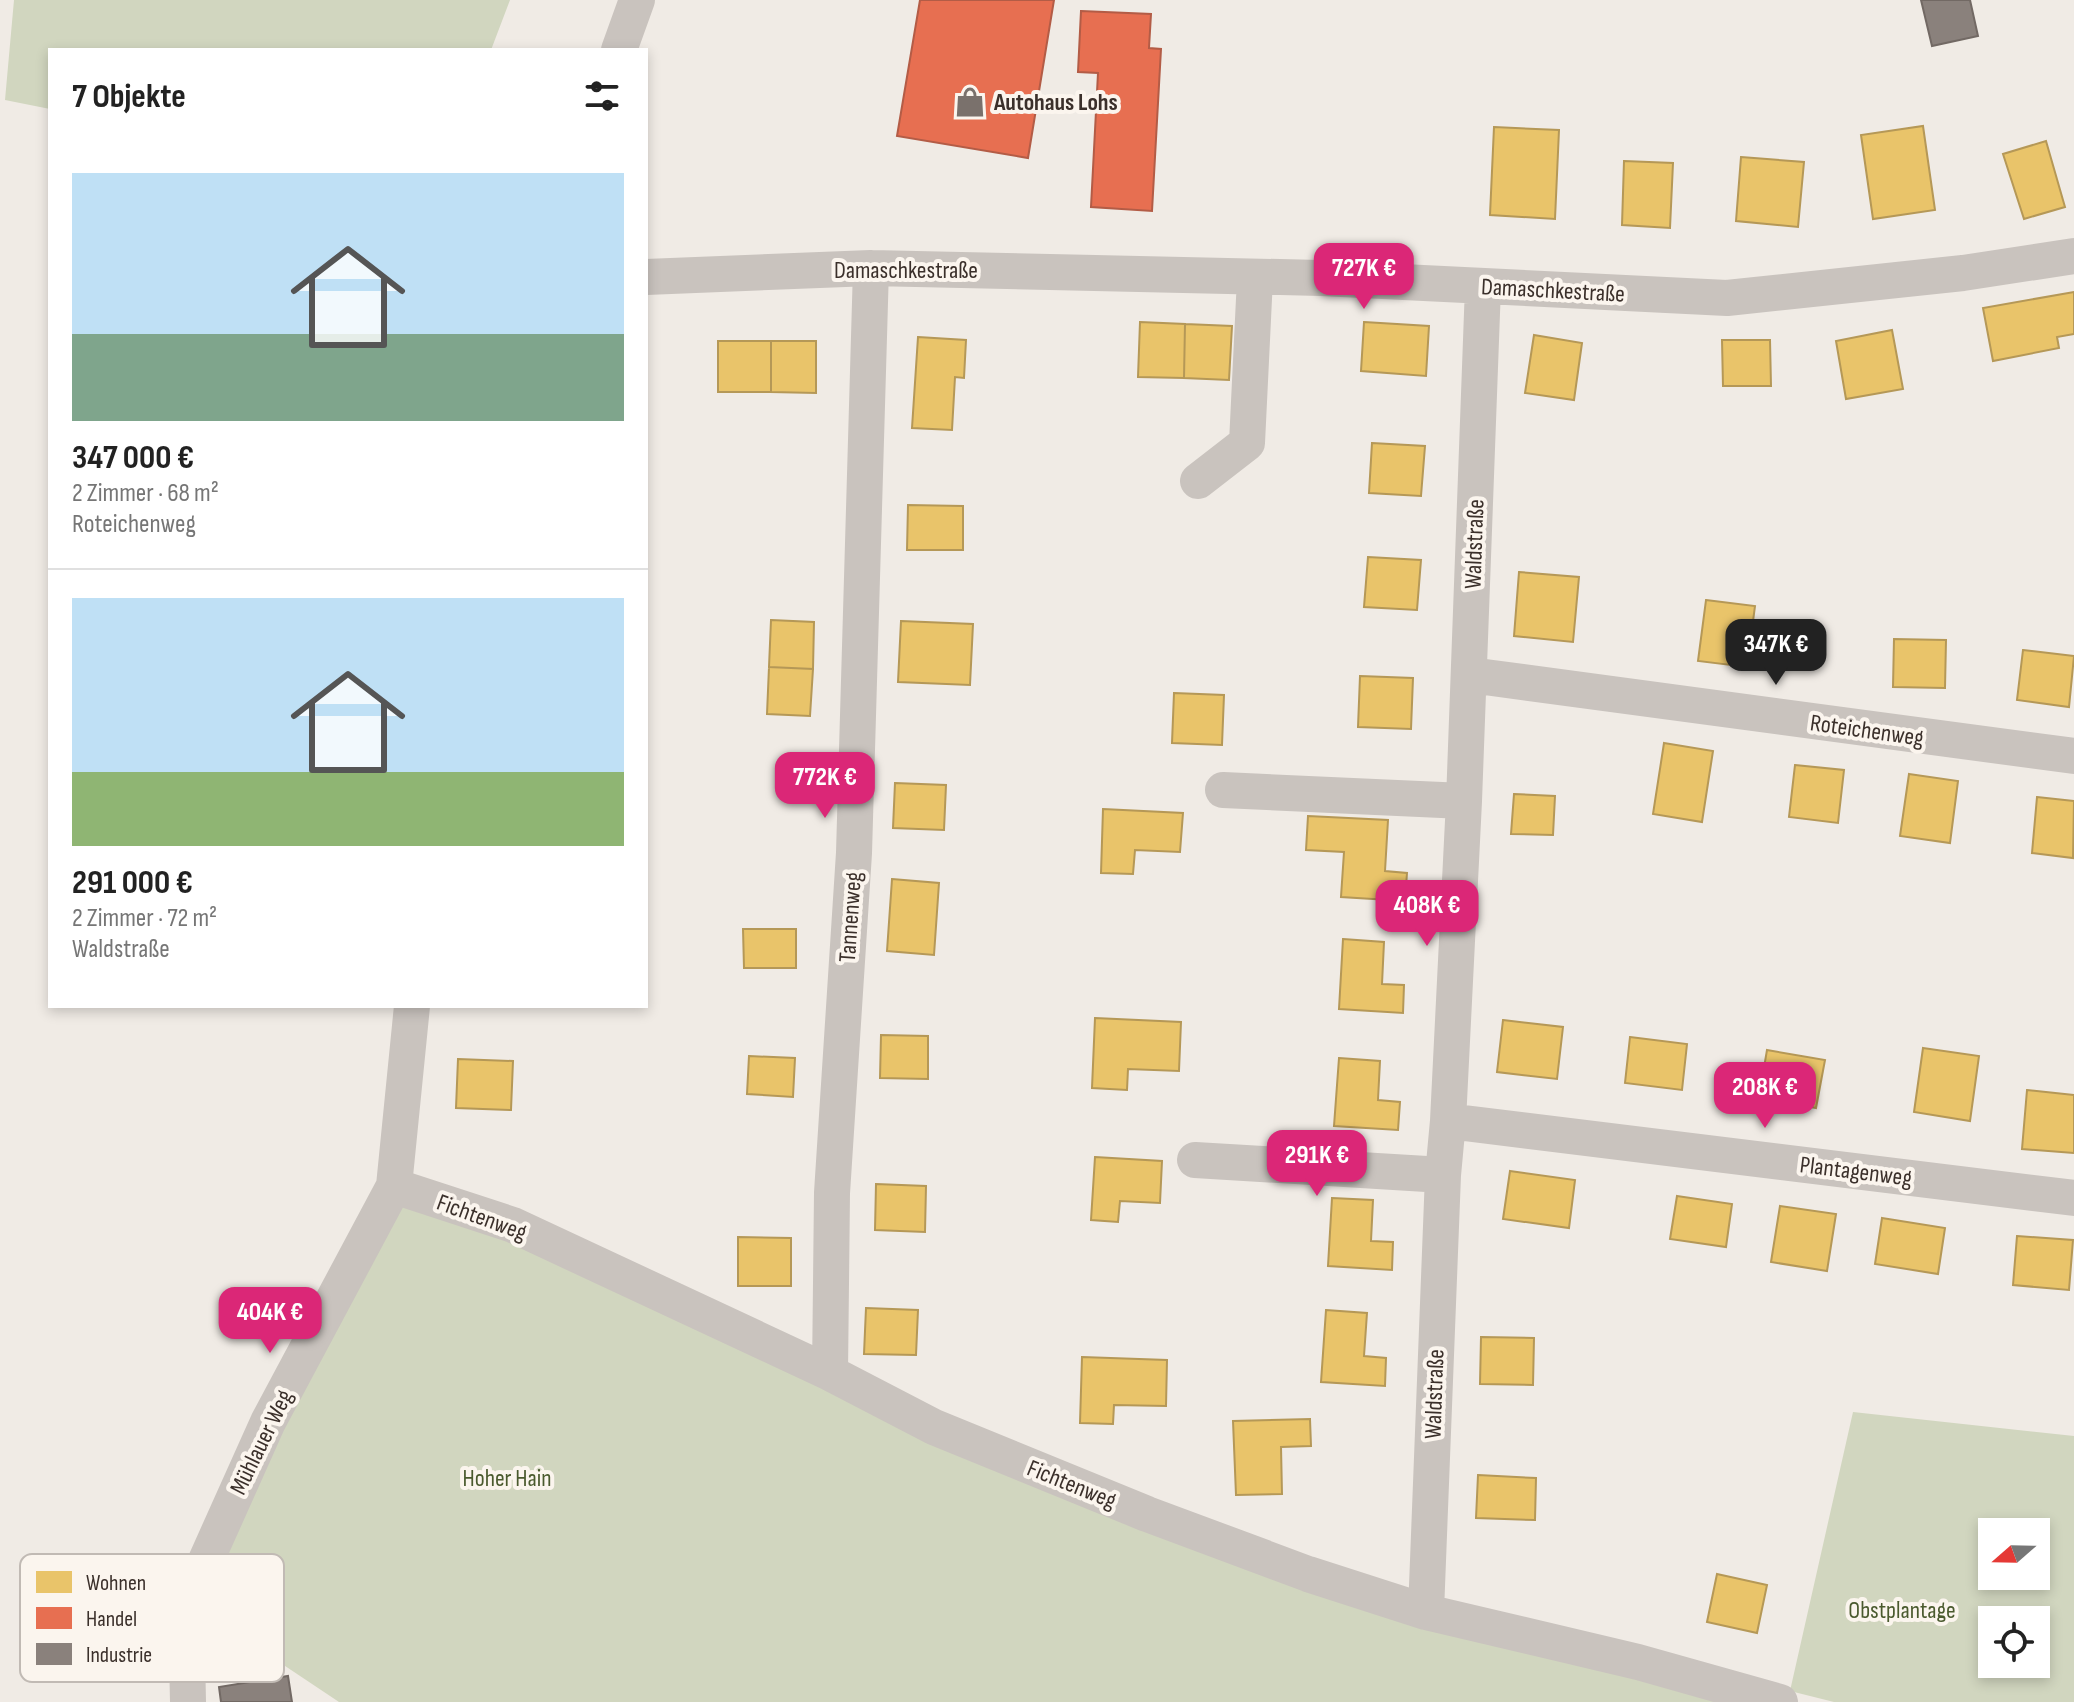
<!DOCTYPE html>
<html lang="de">
<head>
<meta charset="utf-8">
<style>
  body { margin:0; font-family:"Sofia Sans Condensed",sans-serif; background:#f2f2f2; color:#222; height:100vh; display:flex; flex-direction:column; font-size:30px; white-space:nowrap }
  * { box-sizing:border-box; margin:0 }
  p { font-size:26px; color:#767676 }
  .icon { flex:none; width:44px; height:44px; fill:none; stroke:currentColor; stroke-width:2; stroke-linecap:round; stroke-linejoin:round }
  .map { position:relative; flex:1; overflow:hidden }
  .details { position:absolute; left:48px; top:48px; width:600px; height:960px; display:flex; flex-direction:column; background:#fff; border-radius:0px; box-shadow:0 4px 12px #0003 }
  .details>* { flex:none }
  .needle { width:52px; rotate:250deg }
  .controls { position:absolute; left:1978px; top:1518px; display:grid; gap:16px }
  .controls a { display:grid; place-items:center; width:72px; height:72px; border-radius:0px; background:#fff; box-shadow:0 4px 12px #0003; font-size:40px }
  .price { position:absolute; translate:-50% -68px; padding:0 18px; border-radius:16px; background:#db2777; color:#fff; font-size:26px; line-height:52px; filter:drop-shadow(0 2px 4px #0008) }
  .price::after { content:''; position:absolute; left:50%; top:48px; width:24px; height:18px; margin-left:-12px; background:inherit; clip-path:polygon(0 0,100% 0,50% 100%) }
  .price.on { background:#222; color:#fff }
  ul { padding:0; list-style:none }
  li { display:grid; align-content:center; gap:16px; height:424px; padding:0 24px }
  li+li { border-top:2px solid #e0e0e0 }
  li span { display:grid; place-items:center; height:248px; border-radius:0px; color:#555 }
  li>.icon { margin-inline-start:auto }
  span .icon { width:144px; height:144px; fill:#fffc; stroke-width:1 }
  li b { font-size:34px }
  h2 { display:flex; justify-content:space-between; align-items:center; height:96px; padding:0 24px; font-size:34px }
  .map>svg:first-child { display:block }
</style>
</head>
<body>
<div class="map">
<svg width="2074" height="1702" viewBox="0 0 2074 1702">
  <rect width="100%" height="100%" fill="#f0ebe5"/>
  <path fill="#d1d6bf" fill-rule="evenodd" d="M14,0H510L491,50H50V109L5,100Z
    M394,1186L1147,1515L1779,1702H339L201,1610Z
    M1853,1412L2074,1436V1702H1834L1790,1691ZM1992,1532H2036V1576H1992ZM1992,1620H2036V1664H1992Z"/>
  <path fill="#e9c46a" stroke="#b59857" stroke-width="2" d="M1923,126L1935,210L1873,219L1861,135Z
    M1494,127L1559,130L1555,219L1490,215Z
    M2046,141L2065,207L2024,219L2003,154Z
    M1741,157L1804,162L1798,227L1736,221Z
    M1624,161L1673,163L1670,228L1622,225Z
    M2074,292V334L2057,337L2059,348L1993,361L1983,308Z
    M1140,322L1185,324L1184,378L1138,377Z
    M1364,322L1429,326L1426,376L1361,371Z
    M1185,324L1232,326L1229,380L1184,378Z
    M1892,330L1903,389L1846,399L1836,341Z
    M1534,335L1582,343L1574,400L1525,393Z
    M918,337L966,340L964,378L955,377L952,430L912,428Z
    M1722,340H1770L1771,386H1723Z
    M718,341H771V392H718Z
    M771,341H816V393L771,392Z
    M1372,443L1425,446L1421,496L1369,493Z
    M908,505L963,506V550H907Z
    M1368,557L1421,560L1417,610L1364,607Z
    M1519,572L1579,577L1573,642L1514,636Z
    M1706,600L1755,606L1747,667L1698,661Z
    M771,620L814,622L813,669L769,667Z
    M901,621L973,624L970,685L898,682Z
    M1894,639L1946,640L1945,688L1893,687Z
    M2023,650L2074,656L2069,707L2017,700Z
    M769,667L813,669L810,716L767,714Z
    M1360,676L1413,678L1411,729L1358,727Z
    M1174,693L1224,695L1222,745L1172,743Z
    M1664,743L1713,751L1702,822L1653,814Z
    M1795,765L1844,770L1838,823L1789,817Z
    M1909,774L1958,781L1950,843L1900,836Z
    M895,783L946,785L944,830L893,828Z
    M1514,794L1555,796L1553,835L1511,834Z
    M2037,797L2074,801L2073,858L2032,853Z
    M1103,809L1183,813L1180,852L1135,850L1133,874L1101,873Z
    M1308,816L1388,820L1385,871L1407,873L1405,901L1341,897L1344,852L1306,850Z
    M892,879L939,883L934,955L887,951Z
    M743,929H796V968H744Z
    M1343,939L1384,942L1382,984L1404,985L1403,1013L1339,1009Z
    M1095,1018L1181,1022L1179,1071L1128,1069L1127,1090L1092,1088Z
    M1503,1020L1563,1027L1557,1079L1497,1072Z
    M881,1035L928,1036V1079L880,1078Z
    M1630,1037L1687,1044L1682,1090L1625,1083Z
    M1923,1048L1979,1056L1970,1121L1914,1112Z
    M1767,1050L1825,1060L1816,1108L1759,1097Z
    M749,1056L795,1058L793,1097L747,1094Z
    M1339,1058L1380,1061L1378,1100L1400,1102L1398,1130L1334,1126Z
    M458,1059L513,1061L511,1110L456,1108Z
    M2027,1090L2074,1095V1153L2022,1149Z
    M1095,1157L1162,1161L1160,1203L1120,1201L1118,1222L1091,1220Z
    M1510,1171L1575,1180L1569,1228L1503,1219Z
    M876,1184L926,1186L925,1232L875,1230Z
    M1677,1196L1732,1204L1726,1247L1670,1239Z
    M1332,1198L1373,1200L1371,1241L1393,1242L1392,1270L1328,1266Z
    M1780,1206L1836,1214L1827,1271L1771,1262Z
    M1882,1218L1945,1228L1938,1274L1875,1264Z
    M2017,1236L2073,1240L2069,1290L2013,1285Z
    M738,1237L791,1238V1286H738Z
    M866,1308L918,1310L916,1355L864,1354Z
    M1326,1310L1367,1313L1364,1356L1386,1358L1385,1386L1321,1382Z
    M1481,1337L1534,1338L1533,1385L1480,1384Z
    M1082,1357L1167,1360L1166,1406L1114,1405L1113,1424L1080,1423Z
    M1310,1419L1311,1446L1281,1447L1282,1494L1236,1495L1233,1421Z
    M1478,1475L1536,1478L1535,1520L1476,1518Z
    M1717,1574L1767,1585L1757,1633L1707,1622Z"/>
  <path fill="#e76f51" stroke="#b35c46" stroke-width="2" d="M920,0H1054L1028,158L897,136Z
    M1081,11L1151,14L1149,48L1161,49L1152,211L1091,207L1098,73L1078,72Z"/>
  <path fill="#8a817c" stroke="#726964" stroke-width="2" d="M1921,0H1970L1978,36L1932,46Z
    M288,1676L292,1702H221L219,1687Z"/>
  <g fill="none" stroke-linecap="round" stroke-linejoin="round">
    <path stroke="#c9c3be" stroke-width="36" d="M619,50L637,0
      M646,277L871,268L1321,278L1727,298L1963,273L2074,256
      M1198,481L1247,443L1255,278
      M1470,675L2074,756
      M1223,790L1464,801
      M1448,1121L2074,1198
      M1195,1160L1443,1175
      M394,1186L513,1225L830,1373L934,1427L1147,1514L1308,1574L1426,1612L1638,1662L1780,1702
      M830,1373L832,1193L854,853L871,268
      M1426,1612L1443,1175L1448,1121L1464,801L1483,286
      M188,1702L186,1605L268,1422L394,1186L412,1006"/>
  </g>
  <defs>
    <g id="shop-bare" transform="scale(2.4)"><path d="M-5-2.5h2.3a2.7 3.5 0 0 1 5.4 0H5L5.5 6h-11ZM-1.5-2.5h3a1.5 2.3 0 0 0-3 0Z" fill="#7a716c" stroke="#fbf5ee" stroke-width="2.5" paint-order="stroke"/></g>
  </defs>
  <g fill-rule="evenodd">
    <use href="#shop-bare" x="970" y="102"/>
  </g>
  <g text-anchor="middle" stroke-width="8" stroke-linejoin="round" paint-order="stroke">
    <g font-size="24" font-weight="bold" fill="#3b302b" stroke="#fbf5ee" text-anchor="start">
      <text x="994" y="110">Autohaus Lohs</text>
    </g>
    <g font-size="24" fill="#3b302b" stroke="#fbf5ee">
      <text x="906" y="278">Damaschkestraße</text>
      <text transform="translate(1553 290) rotate(3)" y="8">Damaschkestraße</text>
      <text transform="translate(1474 544) rotate(-88)" y="8">Waldstraße</text>
      <text transform="translate(1867 730) rotate(8)" y="8">Roteichenweg</text>
      <text transform="translate(850 917) rotate(-86)" y="8">Tannenweg</text>
      <text transform="translate(1856 1171) rotate(7)" y="8">Plantagenweg</text>
      <text transform="translate(482 1217) rotate(20)" y="8">Fichtenweg</text>
      <text transform="translate(1434 1394) rotate(-88)" y="8">Waldstraße</text>
      <text transform="translate(261 1442) rotate(-64)" y="8">Mühlauer Weg</text>
      <text transform="translate(1072 1484) rotate(22)" y="8">Fichtenweg</text>
    </g>
    <g font-size="24" fill="#4a5a2e" stroke="#fbf5ee">
      <text x="507" y="1486">Hoher Hain</text>
      <text x="1902" y="1618">Obstplantage</text>
    </g>
  </g>
  <rect x="20" y="1554" width="264" height="128" rx="12" fill="#fbf5ee" stroke="#c1bab4" stroke-width="2"/>
  <rect x="36" y="1571" width="36" height="22" fill="#e9c46a"/>
  <rect x="36" y="1607" width="36" height="22" fill="#e76f51"/>
  <rect x="36" y="1643" width="36" height="22" fill="#8a817c"/>
  <g font-size="22" fill="#3b302b">
    <text x="86" y="1590">Wohnen</text>
    <text x="86" y="1626">Handel</text>
    <text x="86" y="1662">Industrie</text>
  </g>
</svg>
<div class="controls">
<a><svg class="needle" viewBox="-14 -14 28 28"><path d="M0-13l5 13h-10z" fill="#e53935"/><path d="M0 13l5-13h-10z" fill="#767676"/></svg></a>
<a><svg class="icon" aria-label="locate" viewBox="0 0 24 24"><circle cx="12" cy="12" r="6"/><path d="M12 2v4M12 18v4M2 12h4M18 12h4"/></svg></a>
</div>
<b class="price" style="left:1364px;top:311px">727K €</b>
<b class="price on" style="left:1776px;top:687px">347K €</b>
<b class="price" style="left:825px;top:820px">772K €</b>
<b class="price" style="left:1427px;top:948px">408K €</b>
<b class="price" style="left:1765px;top:1130px">208K €</b>
<b class="price" style="left:1317px;top:1198px">291K €</b>
<b class="price" style="left:270px;top:1355px">404K €</b>
<section class="details">
<h2>7 Objekte<svg class="icon" aria-label="filters" viewBox="0 0 24 24"><path d="M4 7h16M4 17h16"/><circle cx="9" cy="7" r="2"/><circle cx="15" cy="17" r="2"/></svg></h2>
<ul>
<li><span style="background:linear-gradient(#bfe0f5 65%,#7fa58c 0)"><svg class="icon" aria-label="home" viewBox="0 0 24 24"><path d="M3 11l9-7 9 7M6 9v11h12V9"/></svg></span><div><b>347 000 €</b><p>2 Zimmer · 68 m²</p><p>Roteichenweg</p></div></li>
<li><span style="background:linear-gradient(#bfe0f5 70%,#8fb573 0)"><svg class="icon" aria-label="home" viewBox="0 0 24 24"><path d="M3 11l9-7 9 7M6 9v11h12V9"/></svg></span><div><b>291 000 €</b><p>2 Zimmer · 72 m²</p><p>Waldstraße</p></div></li>
</ul>
</section>
</div>
</body>
</html>
